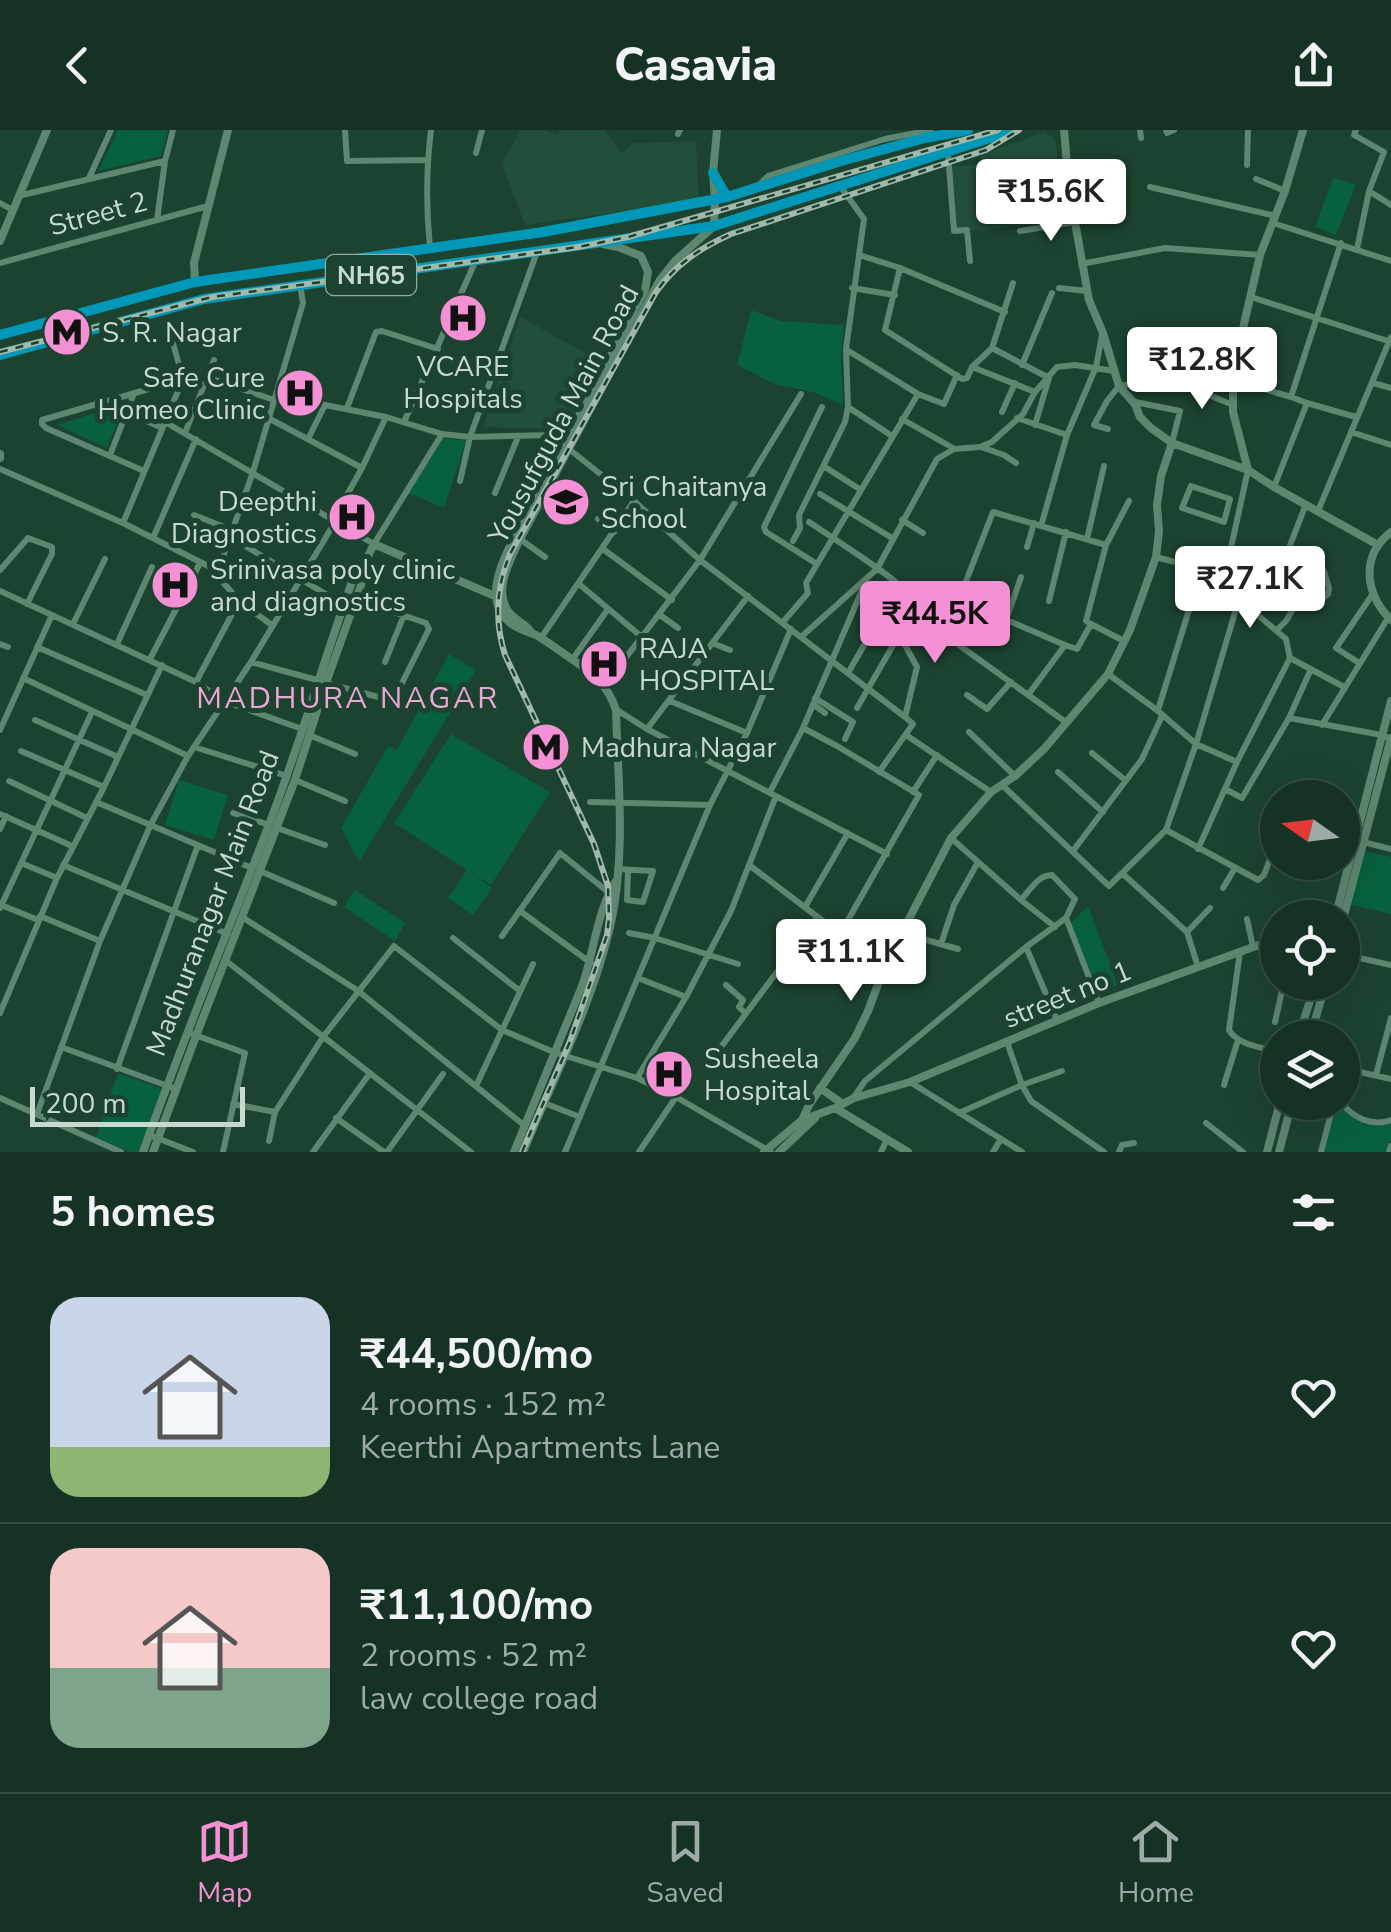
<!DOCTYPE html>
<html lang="en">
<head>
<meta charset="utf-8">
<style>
  body { margin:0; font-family:"Nunito Sans",sans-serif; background:#223e31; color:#f1f3f6; height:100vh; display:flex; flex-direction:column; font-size:38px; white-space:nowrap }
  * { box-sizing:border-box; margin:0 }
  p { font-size:32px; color:#9daaa6 }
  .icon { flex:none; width:55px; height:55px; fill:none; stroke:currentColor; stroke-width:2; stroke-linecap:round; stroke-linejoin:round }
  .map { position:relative; height:1022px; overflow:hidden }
  .panel { display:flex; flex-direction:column; background:#153224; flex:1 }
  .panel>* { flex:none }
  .needle { width:65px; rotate:284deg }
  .buttons { position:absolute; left:1260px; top:650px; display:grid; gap:20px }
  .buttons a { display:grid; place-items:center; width:100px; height:100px; border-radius:50%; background:#153224; box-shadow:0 10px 40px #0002,0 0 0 2px #344d41; font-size:50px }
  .scale { position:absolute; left:30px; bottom:25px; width:215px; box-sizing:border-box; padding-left:10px; border:5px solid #c6dbce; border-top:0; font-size:28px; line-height:35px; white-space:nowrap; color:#c6dbce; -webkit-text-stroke:8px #1c4330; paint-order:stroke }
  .price { position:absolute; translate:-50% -85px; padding:0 22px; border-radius:10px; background:#fff; color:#222; font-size:32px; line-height:65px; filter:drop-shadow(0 2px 5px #0008) }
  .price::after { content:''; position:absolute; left:50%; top:60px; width:30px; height:22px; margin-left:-15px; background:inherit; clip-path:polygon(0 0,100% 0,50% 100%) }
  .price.active { background:#f491d4; color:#111 }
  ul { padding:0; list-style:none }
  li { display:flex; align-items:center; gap:30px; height:250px; padding:0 50px }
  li+li { border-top:2px solid #344d41 }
  li span { display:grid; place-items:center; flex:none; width:280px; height:200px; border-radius:30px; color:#555 }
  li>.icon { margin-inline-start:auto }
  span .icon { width:120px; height:120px; fill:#fffc; stroke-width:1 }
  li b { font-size:42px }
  h2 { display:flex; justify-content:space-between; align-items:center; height:120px; padding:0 50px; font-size:42px }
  header { display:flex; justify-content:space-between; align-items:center; height:130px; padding:0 50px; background:#153224; font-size:45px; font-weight:800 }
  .dock { display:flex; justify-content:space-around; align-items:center; height:140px; border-top:2px solid #344d41; background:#153224; font-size:28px; color:#9daaa6 }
  .dock a { display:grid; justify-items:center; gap:5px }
  .dock .active { color:#f491d4 }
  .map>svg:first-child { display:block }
</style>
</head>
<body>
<header><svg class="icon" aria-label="back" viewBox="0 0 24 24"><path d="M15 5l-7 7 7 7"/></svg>Casavia<svg class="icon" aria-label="share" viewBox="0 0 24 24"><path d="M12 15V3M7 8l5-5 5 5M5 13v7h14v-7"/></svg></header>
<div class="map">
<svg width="1391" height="1022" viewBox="0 0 1391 1022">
  <rect width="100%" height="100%" fill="#1c4330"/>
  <path fill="#214f39" d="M520,0H542L557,4L560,0H605L622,24L632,13L696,11L699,71L525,95L502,35Z
    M1045,2L1055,10L1067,88L982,101L954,100L950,37L982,34L981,25Z
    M520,187L604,233L568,299L483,297Z"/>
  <path fill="#07603e" d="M118,0H168L161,26L98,41Z
    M1333,48L1356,54L1336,105L1315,97Z
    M751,180L781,191L844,195L841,226L843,275L813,262L774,254L737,235Z
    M126,273L107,318L57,295Z
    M441,308L466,311L444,378L408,363Z
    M449,524L476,540L359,732L341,698L388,616L397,620Z
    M451,604L550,662L491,755L471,743L492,758L473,785L448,768L467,740L394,693Z
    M179,650L228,665L214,710L165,695Z
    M1363,720L1391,727V784L1349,774Z
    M355,760L405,793L395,811L344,777Z
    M1088,776L1118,855L1099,862L1070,794Z
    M118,943L168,961L148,1022H130L96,1008Z
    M1336,973C1352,986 1368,1003 1391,993V1009L1386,1022H1324Z"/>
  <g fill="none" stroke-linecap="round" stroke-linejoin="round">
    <path stroke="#5e8670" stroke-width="6" d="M345,0L347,31L427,30
      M1140,0L1141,8
      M1166,0L1167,3L1174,0
      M1356,0L1354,5L1384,22L1369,61L1357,119
      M678,4L680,0
      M476,23L482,0
      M948,23L954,101L967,100L970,131
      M1247,35L1248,0
      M89,48L111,0
      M1256,49L1285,61
      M761,53L768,46L885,9L931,0
      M1150,57L1276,86
      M1369,61L1391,75
      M18,66L165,31
      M0,73L9,78
      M157,90L165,31L173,0
      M1273,93L1391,131
      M1020,101L1075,92
      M430,118C426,78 426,40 431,0
      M859,125L900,138L1005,182
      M0,133L208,76
      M1081,134L1165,118L1260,125
      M900,138L885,200L962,249L967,248L972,237L992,218L1013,153
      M852,158L895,165
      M1059,158L1087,161
      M1251,167L1388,211
      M992,218L1049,248L1035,295
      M1022,235L1052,163
      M972,237L1035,262
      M207,247L274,270
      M1233,250L1291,267
      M1373,253L1391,258
      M279,257L325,275L386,287L442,304L470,307L555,305L565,312L569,319L634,371L700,430L905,587
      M918,264L944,274L957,245
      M1135,272L1180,281L1172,313
      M1307,273L1356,287
      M848,277L892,306
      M347,278L376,202L382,201L438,219
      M127,282L162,298
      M1002,282L1015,253
      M1017,288L1067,305
      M270,289L362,338
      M902,289L953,318
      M165,292L374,414L442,304
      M404,292L476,130
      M1108,299L1094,295L1107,271L1119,256L1151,251L1185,255L1233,275
      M1351,302L1391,315
      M185,303L214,230
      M308,309L325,275
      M981,317L1004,325L1016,333
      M110,325L133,266
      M825,337L861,360
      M0,339L123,393L218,441L253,342L303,173L300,155
      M144,341L46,298L42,294V290L183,249
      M460,351L470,307L537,122
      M1191,356L1230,369L1224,392L1182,378Z
      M1274,357L1307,273L1291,267L1341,113
      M495,363L518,307
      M820,364L892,408
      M1306,374L1289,418V427L1292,430L1324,441L1329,458L1328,464L1321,470
      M1318,381L1391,207
      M194,385L234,401
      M598,389L614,402
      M333,390L362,338L386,287
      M902,390L923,403
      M809,392C828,405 907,454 914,471C917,479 914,487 912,495
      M123,393L183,249L169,199
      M1041,396L1067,305L1096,237L1102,205
      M153,408L196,309
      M232,408L344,475
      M520,409L545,427
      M1087,409L1104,336
      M793,411L800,398L799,385L845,292L848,277L846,219L864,89L840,56
      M1027,417L1034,393
      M603,419L672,470
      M1156,427L1227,446L1239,469L1286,509L1290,528L1344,557
      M817,434L766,402L764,397L822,277
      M0,440L28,408L52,417V424L27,474
      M218,441L222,451L239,471
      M1227,446V436L1248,340
      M579,454L643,508
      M0,461L196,552L239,471L273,496
      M960,470L1065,515
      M1049,471L1066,402
      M316,479L324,464
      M660,485L678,498
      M1006,490L1021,447
      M783,492L808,463L806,453L918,264L847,220
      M73,494L105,429
      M1091,494L1124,511
      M1277,500L1286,491L1299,469L1315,473
      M801,507L877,439L937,329L954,319L980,317L992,312L1023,284L1035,262L1057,237L1075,235L1114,241
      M541,508L634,371
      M712,513L730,520
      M0,514L8,517
      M117,514L152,437
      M37,517L147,565
      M150,529L200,433
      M572,530L608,479
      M251,532L317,550
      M385,532L404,485
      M1359,533L1336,518L1372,465
      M848,543L881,486L902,458
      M689,544L720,555
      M1108,544L1158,581L1196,614L1237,632
      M23,548L188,626
      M196,552L224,571L302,599
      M326,553L393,571L429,499L426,493L355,469
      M605,555L700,430L801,264
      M967,565L987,579L1011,552
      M1028,565L1065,515L1077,519L1091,494L1086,491L1106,415L1129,371
      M815,568L853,592L845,609
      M670,571L747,603
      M813,574L825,583
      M857,578L899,505
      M617,580L647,599L887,724
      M1158,580L1202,438
      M1289,588L1382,605L1391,609
      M35,590L118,627
      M1067,593L945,505L993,382L1106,415
      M1322,595L1388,488
      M803,598L837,616L919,665L840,804
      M647,599L748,466
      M0,600L52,485
      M969,602L1015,646
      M309,605L355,624
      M906,605L991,662
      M194,617L287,646
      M21,621L104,657
      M1092,623L1125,650
      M879,642L913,594L905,587L917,537L899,504
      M1058,642L1103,682
      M295,650L345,671
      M9,651L87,688
      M1002,655L1109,756L1166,700L1196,614L1239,469
      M1225,659L1242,668L1289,588L1311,539
      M770,662L803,598L866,451
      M913,662L937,625
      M96,672L252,738
      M590,672L710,675
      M233,683L269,695
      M0,684L72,716
      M277,698L325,715
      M0,699L6,686
      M1166,700L1258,750L1264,745L1273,721
      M951,708L1021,770L1055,797
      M1363,712L1391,719
      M1198,719L1237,632L1290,528
      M1073,721L1142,629L1162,586
      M21,733L57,748
      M63,735L228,804
      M749,735L840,804L886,833
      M617,739L653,741L643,772L627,770L628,740
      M260,741L334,773
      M1123,744L1187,802L1198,837
      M1223,758L1235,738
      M1,775L38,790
      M805,777L848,703
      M0,778L92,582
      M520,781L591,833
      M40,786L100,811
      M242,787L357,860L525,996
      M1066,788L1099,873
      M1247,789L1253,817
      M1187,802L1210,778
      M629,803L655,808L738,834
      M902,803L958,819
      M502,806L560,723L608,762
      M453,808L520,861
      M797,814L826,838
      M941,814L954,775L978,732
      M1026,817L1057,890
      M1240,822L1229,900C1238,915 1261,917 1278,922
      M1342,824L1391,835
      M225,830L471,1022
      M638,848L686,867
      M726,855L743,870L739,877L745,883
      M0,883L57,748L104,657L162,535
      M1275,892L1284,852
      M192,904L245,923L223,1022
      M1007,912L1022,955L1031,971L1104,1022
      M61,917L176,959
      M715,925L818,787
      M1342,938L1391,949
      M117,939L198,715
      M1376,945L1391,888
      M637,948L676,967L771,1022
      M910,952L1022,1022
      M1224,955L1238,910
      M476,956L533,834
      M854,967L865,951L1026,817L1066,788L1075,769L1052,745C1038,745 1030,760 1021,770
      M0,968L121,1022
      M1341,972C1353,988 1372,997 1391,990
      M544,973L580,987
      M233,974L275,982
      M959,983L1022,955L1062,941
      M37,984L100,811L151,694L188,626L251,532L335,392
      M336,988L384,1022
      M1206,993L1243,1022
      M149,1005L193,1022
      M269,1011L275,982L323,907L394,816L502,900L556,923L637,948L686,867L731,781L776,666
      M313,1022L370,943
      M387,1022L443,944
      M565,1022L710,675L747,603L791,499
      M639,1022L676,967
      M881,1022L887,1009
      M993,1022L1001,1009
      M1119,1022L1122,1015L1134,1013
      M1321,1022L1334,972
      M1389,1022L1391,1016"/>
    <path stroke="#5e8670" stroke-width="8" d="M1064,0L1069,59L1089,170L1103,203L1119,256L1135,274L1140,287L1151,298L1172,313L1248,340L1274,357L1378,415
      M0,111L47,0
      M195,152L194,133L228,0
      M0,324V328
      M1248,340L1233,282V250L1237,224L1260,125L1285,61L1303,0
      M1391,402C1360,426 1365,464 1391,490
      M532,503C526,493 515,491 508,481C493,459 511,429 520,409L660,150L675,131L714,96L715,69L713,43L717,0
      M1335,788L1391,571
      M1342,793L1391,608
      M1298,908L1316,852
      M1310,908L1326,852
      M820,958L843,974
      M835,978L908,1022
      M802,990L809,975L855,908L868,881L886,833L951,708L991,662L1015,646L1044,619L1108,544L1130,500L1156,427L1159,401L1157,375L1161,346L1172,313
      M143,1022C182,911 228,802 270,692C302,608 326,522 357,438L366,430L374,414L497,467
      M153,1022L196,906L295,650L326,553L366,441V430
      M514,1022L582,856C594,823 597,780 616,751
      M523,1022C554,946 593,874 611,793C626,723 618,651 616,580C607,551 586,539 563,523C554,517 545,510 536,505C526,501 516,499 508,491C486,471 499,438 510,416L645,160L648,142L641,126L618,117L603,114
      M764,1022L802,990L835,978L854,968L910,952L1099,873L1278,808
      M779,1022L815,988
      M1267,1022L1280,972
      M1279,1022L1292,972"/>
    <path stroke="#0098b8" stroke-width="10" d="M713,43L727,67
      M0,205L195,152L543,102L727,67L841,31L925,8L968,0
      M0,225L204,169L714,96L1015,0"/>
    <g stroke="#a0b9ab" stroke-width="6">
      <path id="rail" d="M0,222L212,167L578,117L628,107L998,0
        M522,1022L569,914L607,805L609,788L608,756L594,714L505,525C494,490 496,458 510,424L656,162C676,134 700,118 731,104L986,20L1019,0"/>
    </g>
    <use href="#rail" stroke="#1c4330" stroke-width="2.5" stroke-dasharray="8" stroke-linecap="butt"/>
  </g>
  <defs>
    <g id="hospital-disc" transform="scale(2.5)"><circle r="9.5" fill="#f491d4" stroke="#1c4330"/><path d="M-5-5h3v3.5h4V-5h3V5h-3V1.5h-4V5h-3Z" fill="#111"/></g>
    <g id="metro-disc" transform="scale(2.5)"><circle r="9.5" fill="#f491d4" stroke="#1c4330"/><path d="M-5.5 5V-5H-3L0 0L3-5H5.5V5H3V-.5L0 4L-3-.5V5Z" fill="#111"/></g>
    <g id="university-disc" transform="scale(2.5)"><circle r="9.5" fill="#f491d4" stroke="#1c4330"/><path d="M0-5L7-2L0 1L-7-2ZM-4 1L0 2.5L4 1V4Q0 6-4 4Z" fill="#111"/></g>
  </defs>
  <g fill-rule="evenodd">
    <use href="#hospital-disc" x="463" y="188"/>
    <use href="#metro-disc" x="67" y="202"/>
    <use href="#hospital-disc" x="300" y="263"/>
    <use href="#university-disc" x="566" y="372"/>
    <use href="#hospital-disc" x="352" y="387"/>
    <use href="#hospital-disc" x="175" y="455"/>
    <use href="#hospital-disc" x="604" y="534"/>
    <use href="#metro-disc" x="546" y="617"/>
    <use href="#hospital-disc" x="669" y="944"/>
  </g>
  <g text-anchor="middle" stroke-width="10" stroke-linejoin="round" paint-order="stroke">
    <rect fill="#1c4330" stroke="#93ad9f" stroke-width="2.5" x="326" y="125" width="90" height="40" rx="8"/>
    <g font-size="25" font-weight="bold" fill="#c6dbce">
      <text x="371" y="154">NH65</text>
    </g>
    <g font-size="28" fill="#c6dbce" stroke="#1c4330">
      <text transform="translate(98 83) rotate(-15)" y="10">Street 2</text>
      <text transform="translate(563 284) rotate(-62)" y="10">Yousufguda Main Road</text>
      <text transform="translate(212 773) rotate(-69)" y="10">Madhuranagar Main Road</text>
      <text transform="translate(1067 864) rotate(-22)" y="10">street no 1</text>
    </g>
    <g font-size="28" fill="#c6dbce" stroke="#1c4330" text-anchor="start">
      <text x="102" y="212">S. R. Nagar</text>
      <text x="463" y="246" text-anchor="middle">VCARE<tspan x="463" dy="32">Hospitals</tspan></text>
      <text x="265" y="257" text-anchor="end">Safe Cure<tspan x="265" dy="32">Homeo Clinic</tspan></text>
      <text x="601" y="366">Sri Chaitanya<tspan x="601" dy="32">School</tspan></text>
      <text x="317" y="381" text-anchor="end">Deepthi<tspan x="317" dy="32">Diagnostics</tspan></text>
      <text x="210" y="449">Srinivasa poly clinic<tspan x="210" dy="32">and diagnostics</tspan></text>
      <text x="639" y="528">RAJA<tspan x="639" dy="32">HOSPITAL</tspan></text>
      <text x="581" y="627">Madhura Nagar</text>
      <text x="704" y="938">Susheela<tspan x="704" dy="32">Hospital</tspan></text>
    </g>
    <g font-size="30" letter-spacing="2.5" fill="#eda7d5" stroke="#1c4330">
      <text x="348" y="578">MADHURA NAGAR</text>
    </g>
  </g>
</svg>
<div class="buttons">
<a><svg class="needle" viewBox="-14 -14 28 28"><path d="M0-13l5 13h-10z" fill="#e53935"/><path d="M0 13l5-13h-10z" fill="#9daaa6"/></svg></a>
<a><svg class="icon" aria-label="locate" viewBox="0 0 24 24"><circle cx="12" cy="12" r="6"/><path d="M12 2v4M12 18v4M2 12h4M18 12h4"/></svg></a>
<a><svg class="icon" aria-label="layers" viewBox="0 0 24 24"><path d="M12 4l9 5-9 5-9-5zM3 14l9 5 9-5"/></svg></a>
</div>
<div class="scale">200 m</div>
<b class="price" style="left:1051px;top:114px">₹15.6K</b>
<b class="price" style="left:1202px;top:282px">₹12.8K</b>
<b class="price" style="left:1250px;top:501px">₹27.1K</b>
<b class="price active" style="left:935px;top:536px">₹44.5K</b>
<b class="price" style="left:851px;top:874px">₹11.1K</b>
</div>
<section class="panel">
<h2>5 homes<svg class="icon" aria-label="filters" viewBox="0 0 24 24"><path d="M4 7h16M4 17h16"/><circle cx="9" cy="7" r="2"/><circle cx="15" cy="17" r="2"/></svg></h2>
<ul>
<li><span style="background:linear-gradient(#c9d6e8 75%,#8fb573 0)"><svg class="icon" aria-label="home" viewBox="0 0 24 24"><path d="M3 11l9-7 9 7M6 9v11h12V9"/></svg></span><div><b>₹44,500/mo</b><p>4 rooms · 152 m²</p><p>Keerthi Apartments Lane</p></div><svg class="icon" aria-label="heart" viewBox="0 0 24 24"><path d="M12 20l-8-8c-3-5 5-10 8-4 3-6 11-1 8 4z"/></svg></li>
<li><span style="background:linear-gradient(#f6c9c9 60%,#7fa58c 0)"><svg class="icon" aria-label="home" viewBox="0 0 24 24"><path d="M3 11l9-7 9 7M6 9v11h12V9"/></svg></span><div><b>₹11,100/mo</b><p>2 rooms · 52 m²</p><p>law college road</p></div><svg class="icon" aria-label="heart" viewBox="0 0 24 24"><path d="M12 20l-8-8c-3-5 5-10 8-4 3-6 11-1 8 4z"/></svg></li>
</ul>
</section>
<nav class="dock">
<a class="active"><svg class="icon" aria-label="map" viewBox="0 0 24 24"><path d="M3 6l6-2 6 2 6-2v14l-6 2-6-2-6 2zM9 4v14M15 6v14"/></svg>Map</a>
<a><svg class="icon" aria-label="saved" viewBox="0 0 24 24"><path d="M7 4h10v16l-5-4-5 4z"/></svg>Saved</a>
<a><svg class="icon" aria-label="home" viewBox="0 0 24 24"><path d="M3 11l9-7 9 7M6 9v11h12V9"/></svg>Home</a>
</nav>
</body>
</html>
